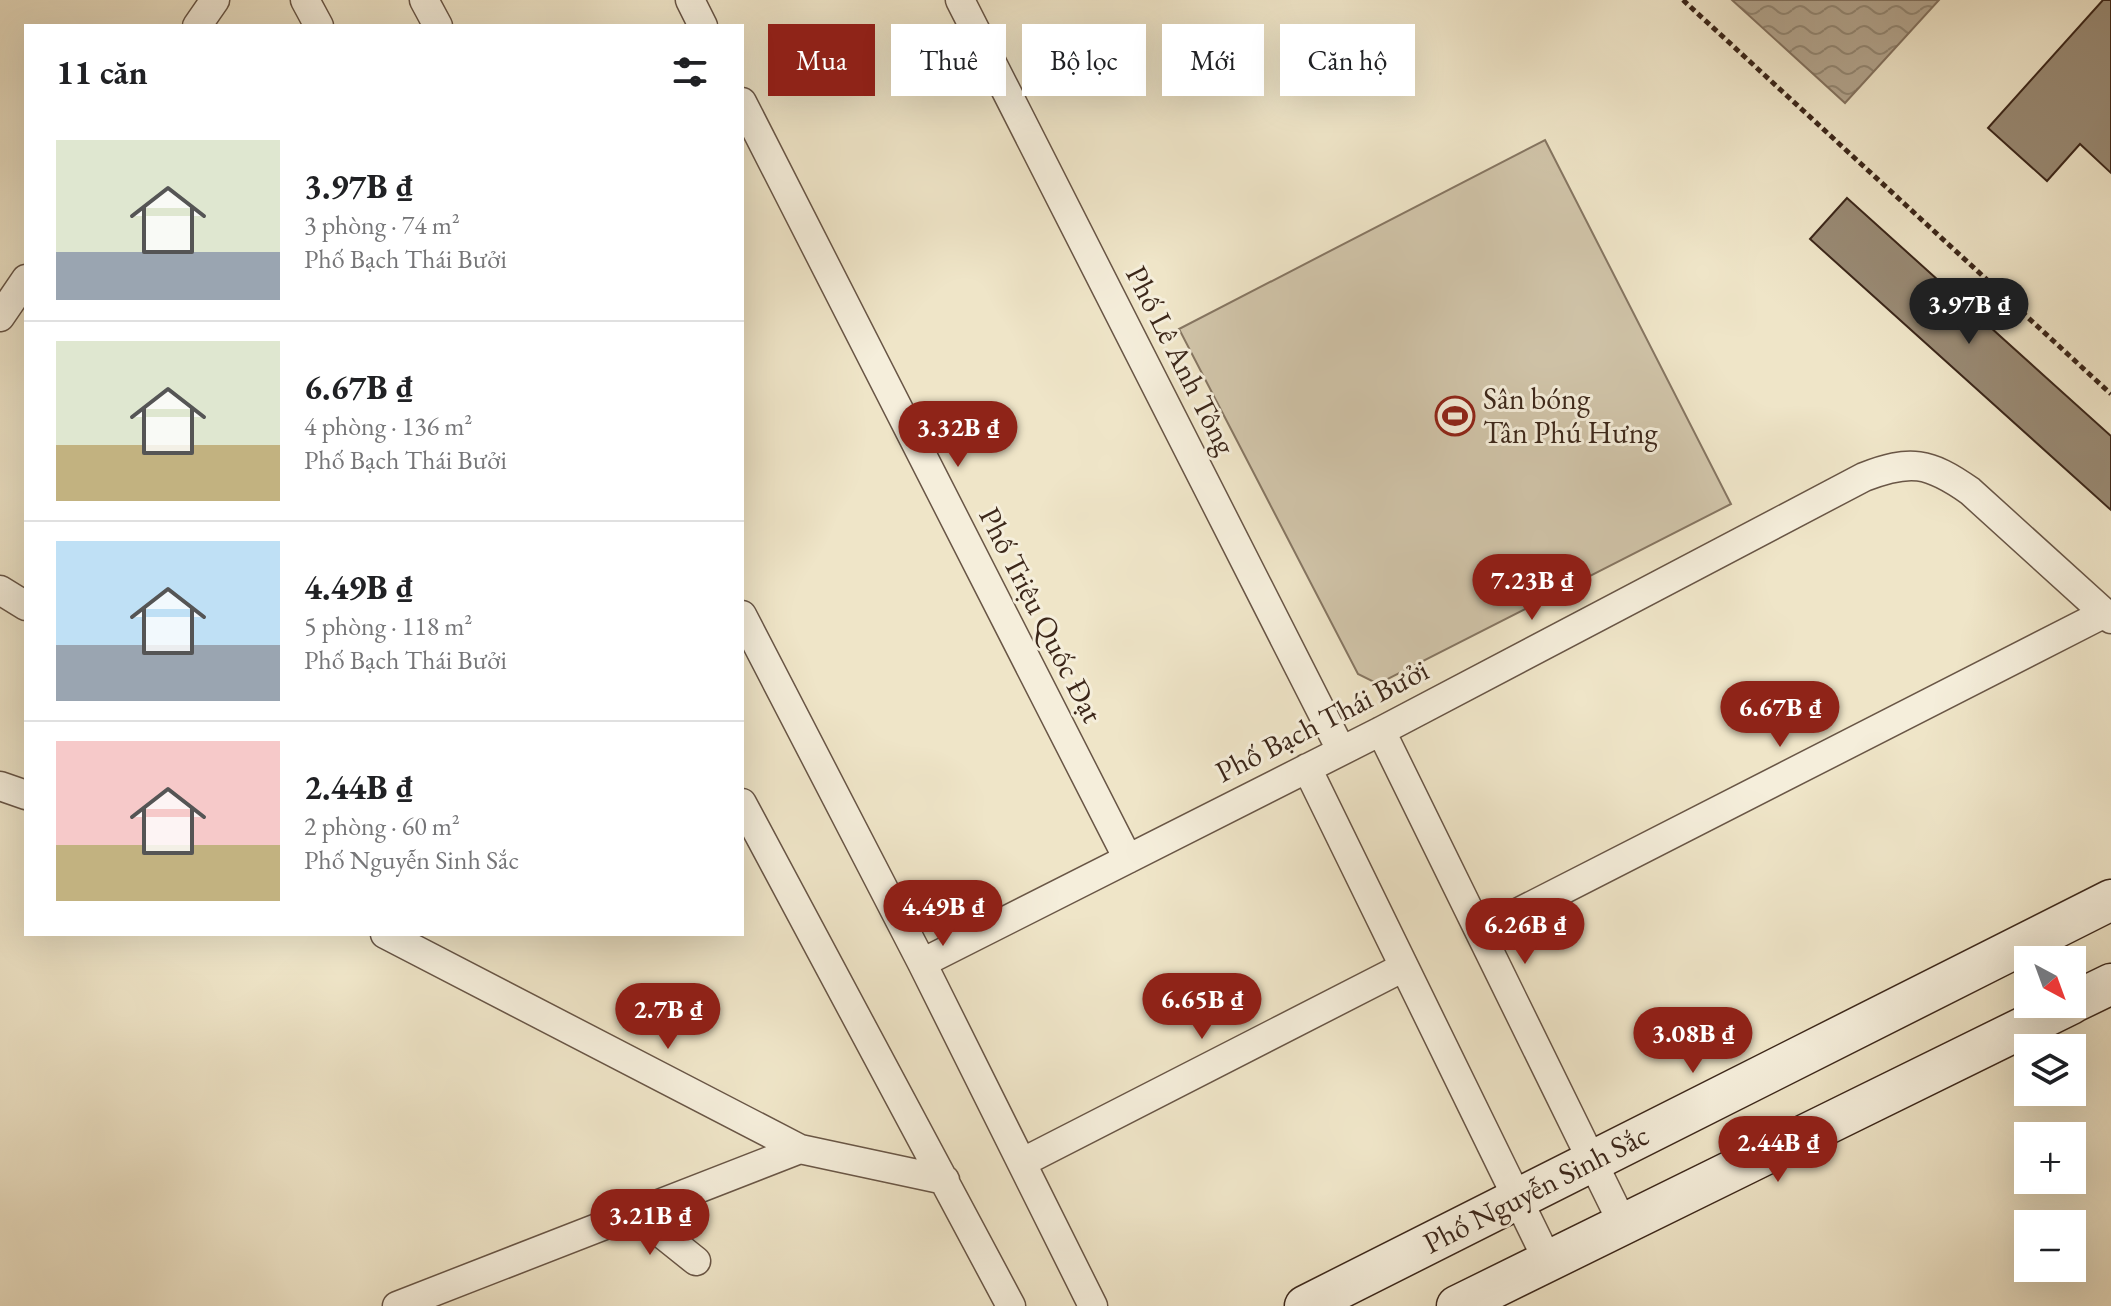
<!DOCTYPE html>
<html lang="vi">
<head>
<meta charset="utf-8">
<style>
  body { margin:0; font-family:"EB Garamond",serif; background:#f6f6f6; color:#202124; height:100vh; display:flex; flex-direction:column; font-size:30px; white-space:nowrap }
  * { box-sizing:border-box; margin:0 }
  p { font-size:26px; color:#757577 }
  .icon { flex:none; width:44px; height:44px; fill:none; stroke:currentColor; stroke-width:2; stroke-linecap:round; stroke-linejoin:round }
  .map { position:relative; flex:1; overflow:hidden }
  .panel { position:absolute; left:24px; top:24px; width:720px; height:912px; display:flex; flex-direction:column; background:#fff; border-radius:0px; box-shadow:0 8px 32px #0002 }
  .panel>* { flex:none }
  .banner { position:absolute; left:768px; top:24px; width:760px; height:72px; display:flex; gap:16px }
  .needle { width:52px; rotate:139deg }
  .controls { position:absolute; left:2014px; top:946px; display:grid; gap:16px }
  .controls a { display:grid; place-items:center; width:72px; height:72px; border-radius:0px; background:#fff; box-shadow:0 8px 32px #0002; font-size:40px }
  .price { position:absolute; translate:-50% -68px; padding:0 18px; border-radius:28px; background:#8f2418; color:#fff; font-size:26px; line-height:52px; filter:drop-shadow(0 2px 4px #0008) }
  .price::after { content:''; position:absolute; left:50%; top:48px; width:24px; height:18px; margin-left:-12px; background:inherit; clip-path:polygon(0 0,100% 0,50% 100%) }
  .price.on { background:#222; color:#fff }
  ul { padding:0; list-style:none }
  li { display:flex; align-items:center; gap:24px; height:200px; padding:0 32px }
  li+li { border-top:2px solid #e0e0e0 }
  li span { display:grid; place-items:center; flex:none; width:224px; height:160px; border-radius:0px; color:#555 }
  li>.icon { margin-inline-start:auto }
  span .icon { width:96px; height:96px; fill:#fffc; stroke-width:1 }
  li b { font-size:34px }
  h2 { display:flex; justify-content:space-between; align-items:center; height:96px; padding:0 32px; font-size:34px }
  .chip { padding:0 28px; border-radius:0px; background:#fff; box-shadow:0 8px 32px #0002; font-size:28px; line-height:72px }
  .chip.on { background:#8f2418; color:#fff }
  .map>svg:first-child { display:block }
</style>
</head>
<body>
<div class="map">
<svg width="2111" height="1306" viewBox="0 0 2111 1306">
  <defs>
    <pattern id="water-waves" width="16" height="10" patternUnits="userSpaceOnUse" patternTransform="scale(2)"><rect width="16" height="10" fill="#b2a48d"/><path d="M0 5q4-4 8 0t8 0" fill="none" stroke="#928672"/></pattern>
  </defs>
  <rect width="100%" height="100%" fill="#efe5c8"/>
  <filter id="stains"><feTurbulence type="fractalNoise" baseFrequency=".0025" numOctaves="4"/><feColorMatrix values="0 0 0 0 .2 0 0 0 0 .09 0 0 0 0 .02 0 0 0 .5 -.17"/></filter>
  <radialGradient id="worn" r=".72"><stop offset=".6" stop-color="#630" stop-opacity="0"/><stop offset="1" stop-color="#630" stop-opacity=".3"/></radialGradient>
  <path fill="#d1c5aa" stroke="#867662" stroke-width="2" d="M1545,140L1731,504L1378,684L1358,674L1179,329Z"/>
  <path fill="url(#water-waves)" stroke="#83725f" stroke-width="2" d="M1732,0H1939L1845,103Z"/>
  <path fill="#998a74" stroke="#3c271a" stroke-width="2" d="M2103,0H2111V173L2080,144L2047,181L1988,128Z
    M1847,198L2111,436V510L1810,239Z"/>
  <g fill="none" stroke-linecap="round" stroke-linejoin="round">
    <g stroke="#695646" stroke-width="31">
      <path id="street" d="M305,0L319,26
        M424,0L438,26
        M690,0L703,26
        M960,0L1341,750
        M197,26L215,0
        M742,102L1128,859
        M0,317L26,279
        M0,590L26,606
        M742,615L922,963L1093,1306
        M1381,731L1623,1224
        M1307,768L1548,1261
        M0,786L26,795
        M742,803L1011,1306
        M1480,932L2105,613
        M385,934L800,1149L945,1180
        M922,963L1381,731L1864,477C1910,459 1929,462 1970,491L2111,619
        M1023,1162L1404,967
        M636,1213L696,1261
        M397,1306L800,1149"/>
    </g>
    <g stroke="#3c271a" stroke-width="43">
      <path id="secondary" d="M2072,1003L2111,984
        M1305,1306L2111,900
        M1457,1306L2071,1004"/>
    </g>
    <path stroke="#3c271a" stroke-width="5" stroke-dasharray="6 4" stroke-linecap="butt" d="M1683,0L2111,394"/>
    <use href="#street" stroke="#f5eedb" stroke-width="28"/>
    <use href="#secondary" stroke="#f5eedb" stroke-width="40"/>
  </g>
  <defs>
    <g id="stadium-ring" transform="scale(2)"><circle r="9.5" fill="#f5eedb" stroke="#8f2418" stroke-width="1.5"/><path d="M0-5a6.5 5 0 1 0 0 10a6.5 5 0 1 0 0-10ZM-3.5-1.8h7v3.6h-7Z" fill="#8f2418"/></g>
  </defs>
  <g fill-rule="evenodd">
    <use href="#stadium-ring" x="1455" y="416"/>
  </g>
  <g text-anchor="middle" stroke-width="6" stroke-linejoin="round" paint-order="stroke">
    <g font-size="30" fill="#3c271a" stroke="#f5eedb">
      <text transform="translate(1181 360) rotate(63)" y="10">Phố Lê Anh Tông</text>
      <text transform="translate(1041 615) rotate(63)" y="10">Phố Triệu Quốc Đạt</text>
      <text transform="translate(1322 721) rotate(-27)" y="10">Phố Bạch Thái Bưởi</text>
      <text transform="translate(1536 1189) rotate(-27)" y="10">Phố Nguyễn Sinh Sắc</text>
    </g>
    <g font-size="30" fill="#3c271a" stroke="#f5eedb" text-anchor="start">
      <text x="1483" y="409">Sân bóng<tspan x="1483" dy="34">Tân Phú Hưng</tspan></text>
    </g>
  </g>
  <rect width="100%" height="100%" filter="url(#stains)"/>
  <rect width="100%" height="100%" fill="url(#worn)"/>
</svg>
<div class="controls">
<a><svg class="needle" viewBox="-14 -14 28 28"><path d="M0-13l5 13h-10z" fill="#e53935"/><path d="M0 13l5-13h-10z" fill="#757577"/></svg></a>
<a><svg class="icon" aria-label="layers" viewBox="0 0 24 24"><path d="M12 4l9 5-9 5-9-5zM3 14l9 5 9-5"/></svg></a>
<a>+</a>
<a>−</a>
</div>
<b class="price on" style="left:1969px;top:346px">3.97B ₫</b>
<b class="price" style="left:958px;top:469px">3.32B ₫</b>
<b class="price" style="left:1532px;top:622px">7.23B ₫</b>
<b class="price" style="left:1780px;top:749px">6.67B ₫</b>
<b class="price" style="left:943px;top:948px">4.49B ₫</b>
<b class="price" style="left:1525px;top:966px">6.26B ₫</b>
<b class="price" style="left:1202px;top:1041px">6.65B ₫</b>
<b class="price" style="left:668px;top:1051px">2.7B ₫</b>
<b class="price" style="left:1693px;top:1075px">3.08B ₫</b>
<b class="price" style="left:1778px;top:1184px">2.44B ₫</b>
<b class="price" style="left:650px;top:1257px">3.21B ₫</b>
<div class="banner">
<a class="chip on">Mua</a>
<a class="chip">Thuê</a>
<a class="chip">Bộ lọc</a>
<a class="chip">Mới</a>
<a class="chip">Căn hộ</a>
</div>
<section class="panel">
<h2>11 căn<svg class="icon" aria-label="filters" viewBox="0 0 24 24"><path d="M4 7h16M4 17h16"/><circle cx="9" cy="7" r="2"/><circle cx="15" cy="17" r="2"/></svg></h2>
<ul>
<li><span style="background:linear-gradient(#dfe7d0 70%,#9aa5b1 0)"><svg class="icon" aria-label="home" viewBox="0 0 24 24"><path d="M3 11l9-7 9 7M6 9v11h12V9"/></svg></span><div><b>3.97B ₫</b><p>3 phòng · 74 m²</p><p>Phố Bạch Thái Bưởi</p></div></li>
<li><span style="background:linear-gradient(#dfe7d0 65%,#c2b280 0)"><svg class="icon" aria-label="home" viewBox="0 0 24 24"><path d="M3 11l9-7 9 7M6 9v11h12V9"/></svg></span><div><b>6.67B ₫</b><p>4 phòng · 136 m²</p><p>Phố Bạch Thái Bưởi</p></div></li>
<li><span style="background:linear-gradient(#bfe0f5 65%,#9aa5b1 0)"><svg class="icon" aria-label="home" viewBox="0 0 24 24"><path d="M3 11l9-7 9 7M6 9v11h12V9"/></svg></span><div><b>4.49B ₫</b><p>5 phòng · 118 m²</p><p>Phố Bạch Thái Bưởi</p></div></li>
<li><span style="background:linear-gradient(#f6c9c9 65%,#c2b280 0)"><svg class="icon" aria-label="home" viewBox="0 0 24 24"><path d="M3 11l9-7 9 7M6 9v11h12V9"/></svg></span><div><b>2.44B ₫</b><p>2 phòng · 60 m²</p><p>Phố Nguyễn Sinh Sắc</p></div></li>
</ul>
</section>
</div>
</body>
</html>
